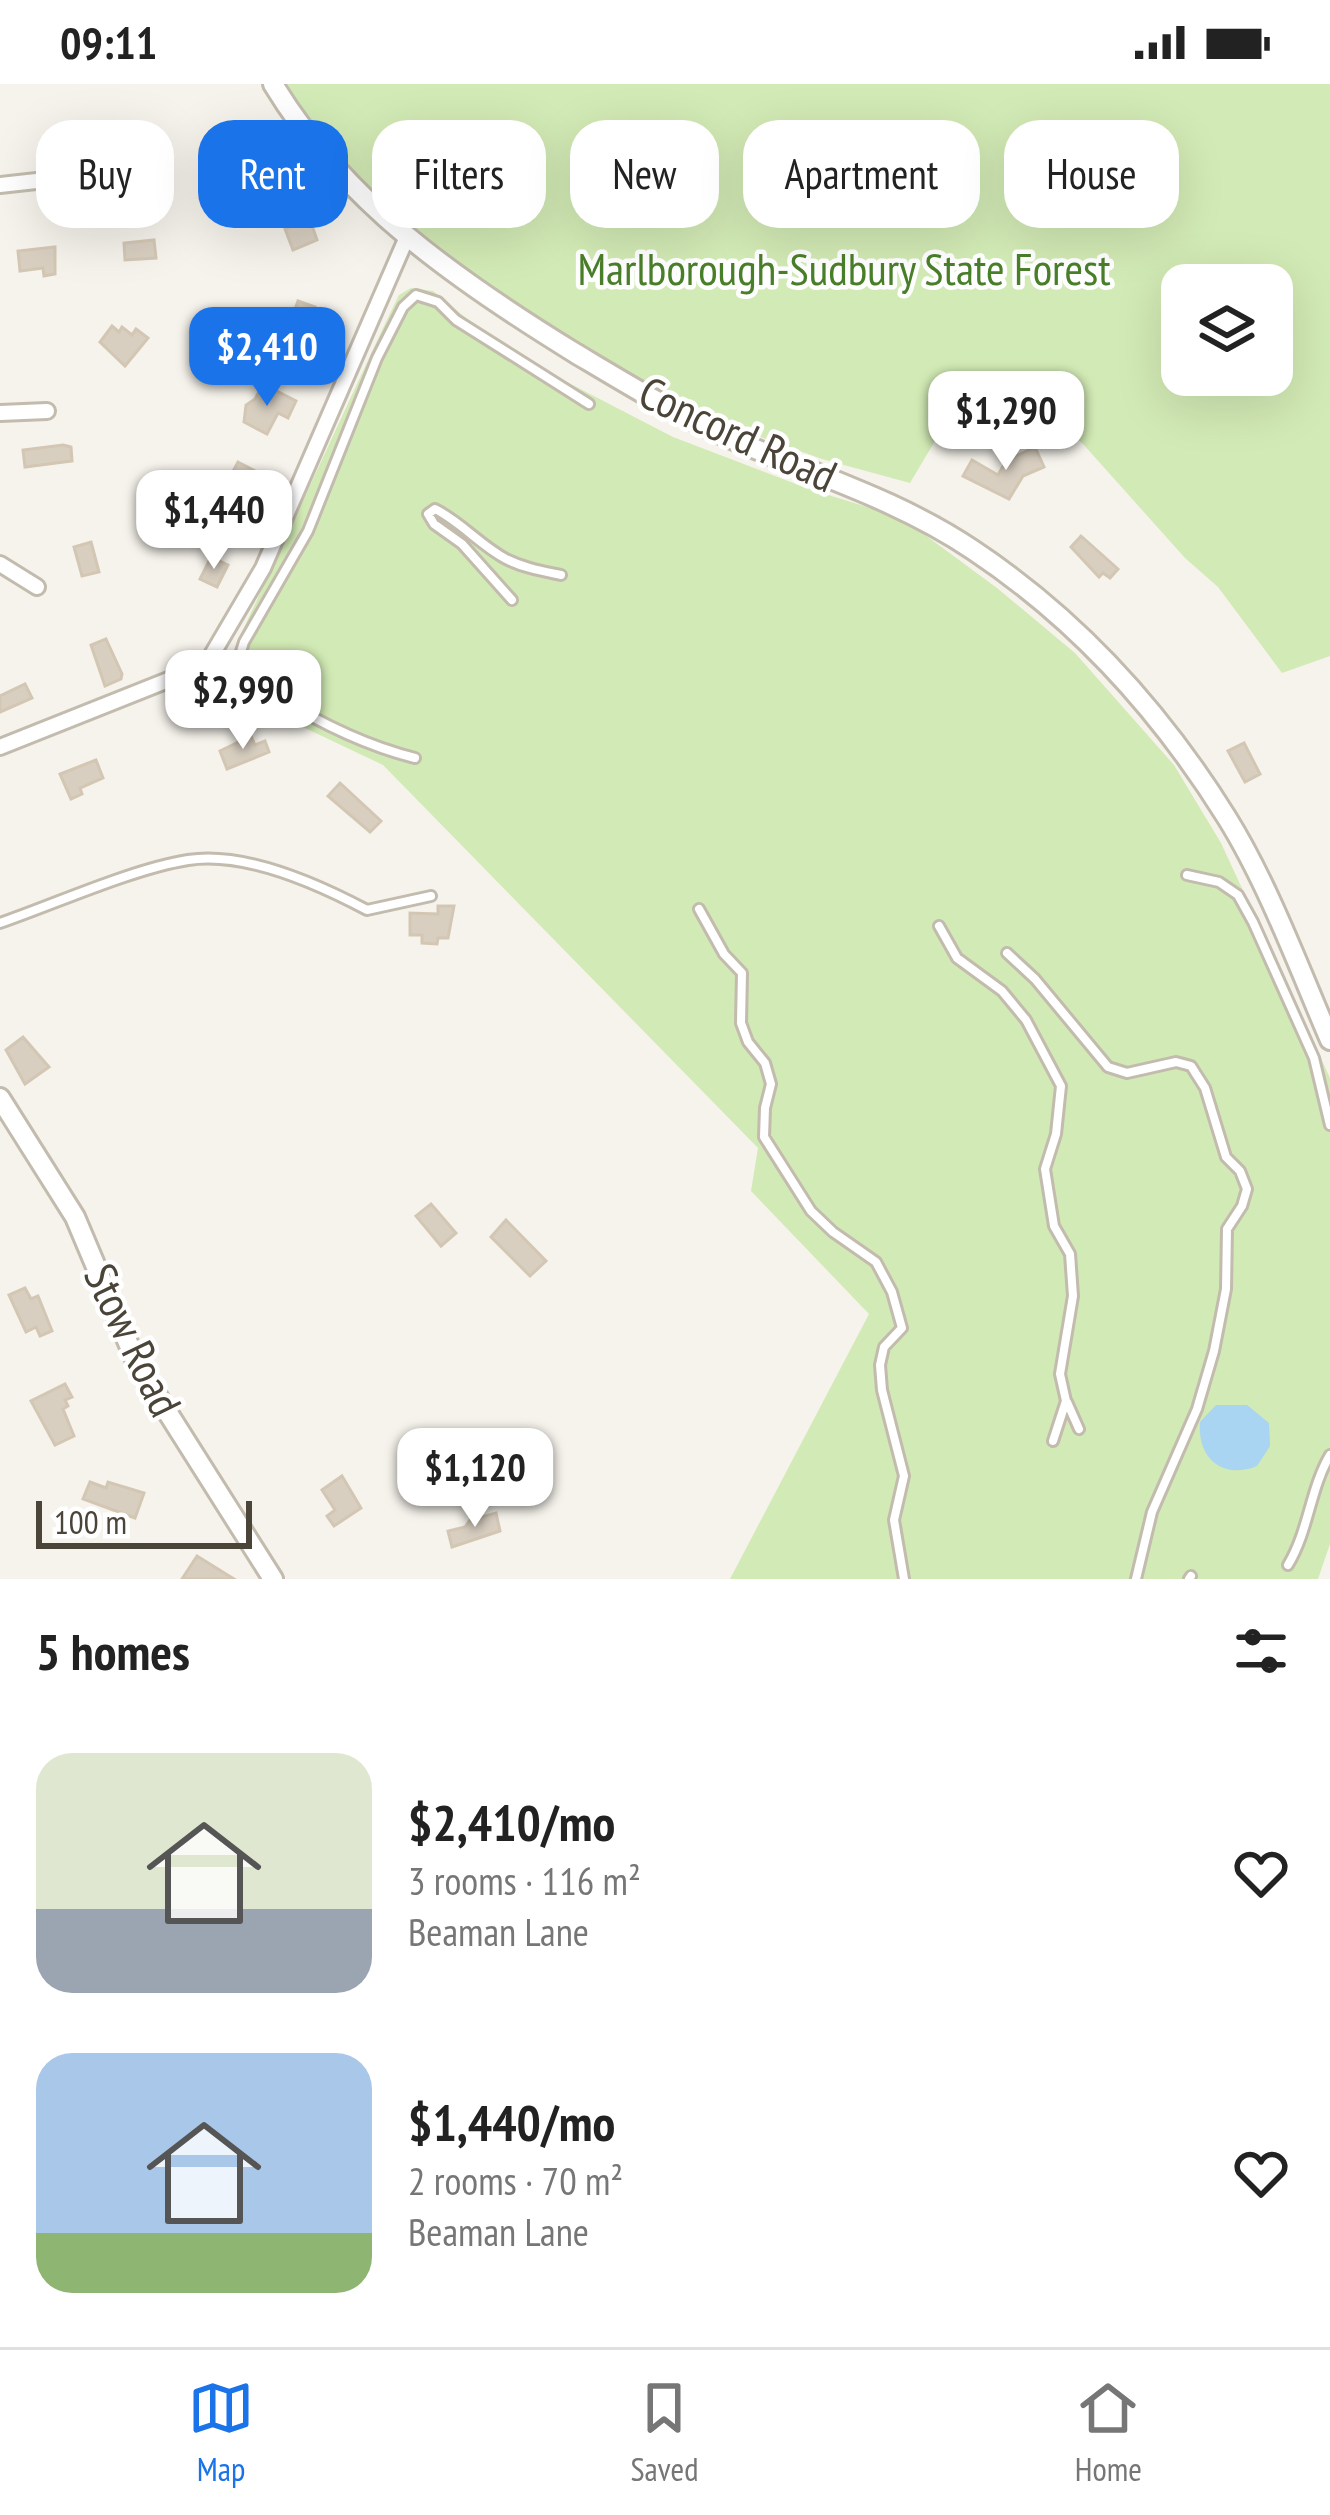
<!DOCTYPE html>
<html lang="en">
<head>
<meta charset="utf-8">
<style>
  body { margin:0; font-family:"PT Sans Narrow",sans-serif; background:#f6f6f6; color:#222; height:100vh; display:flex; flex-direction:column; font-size:45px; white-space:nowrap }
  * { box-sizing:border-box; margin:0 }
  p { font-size:39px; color:#767676 }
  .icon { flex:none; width:66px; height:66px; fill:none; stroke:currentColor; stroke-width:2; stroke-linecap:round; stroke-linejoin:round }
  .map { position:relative; height:1495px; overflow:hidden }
  .side { display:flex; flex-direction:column; background:#fff; flex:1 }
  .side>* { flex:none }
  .banner { position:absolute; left:36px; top:36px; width:1260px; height:108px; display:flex; gap:24px }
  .tools { position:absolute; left:1161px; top:180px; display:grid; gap:24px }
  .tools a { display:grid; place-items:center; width:132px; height:132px; border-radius:24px; background:#fff; box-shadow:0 12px 48px #0002; font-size:60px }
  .scale { position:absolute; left:36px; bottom:30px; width:216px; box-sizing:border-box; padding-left:12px; border:6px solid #4b4439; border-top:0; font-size:33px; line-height:42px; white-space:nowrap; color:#4b4439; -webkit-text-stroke:9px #fff; paint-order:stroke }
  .price { position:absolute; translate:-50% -102px; padding:0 27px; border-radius:24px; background:#fff; color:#222; font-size:39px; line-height:78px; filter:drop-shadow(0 3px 6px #0008) }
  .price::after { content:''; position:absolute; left:50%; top:72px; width:36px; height:27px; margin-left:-18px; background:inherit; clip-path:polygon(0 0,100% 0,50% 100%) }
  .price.active { background:#1a73e8; color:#fff }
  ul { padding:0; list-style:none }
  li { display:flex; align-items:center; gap:36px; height:300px; padding:0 36px }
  li span { display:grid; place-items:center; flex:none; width:336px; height:240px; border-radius:36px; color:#555 }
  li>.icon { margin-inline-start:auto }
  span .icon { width:144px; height:144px; fill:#fffc; stroke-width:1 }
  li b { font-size:51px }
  h2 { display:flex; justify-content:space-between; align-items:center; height:144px; padding:0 36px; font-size:51px }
  .tag { padding:0 42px; border-radius:36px; background:#fff; box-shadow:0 12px 48px #0002; font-size:42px; line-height:108px }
  .tag.active { background:#1a73e8; color:#fff }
  .status { display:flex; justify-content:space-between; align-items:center; height:84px; padding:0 60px; background:#fff; direction:ltr }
  .status svg { height:33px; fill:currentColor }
  .tabs { display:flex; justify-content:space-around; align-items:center; height:168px; border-top:3px solid #e0e0e0; background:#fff; font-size:33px; color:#767676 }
  .tabs a { display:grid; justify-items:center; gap:6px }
  .tabs .active { color:#1a73e8 }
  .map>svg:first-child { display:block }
</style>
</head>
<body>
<div class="status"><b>09:11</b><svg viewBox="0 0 49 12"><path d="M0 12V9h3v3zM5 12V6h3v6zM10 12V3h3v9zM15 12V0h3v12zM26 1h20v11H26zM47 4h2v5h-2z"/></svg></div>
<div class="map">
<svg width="1330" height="1495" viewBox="0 0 1330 1495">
  <rect width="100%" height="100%" fill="#f6f3ec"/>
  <path fill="#d2eab5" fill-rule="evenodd" d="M272,0H1330V572L1282,589L1218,503L1185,474L1083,360L1007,295L935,357L910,399L822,375L680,324L548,249L386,127ZM1182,201H1272V291H1182Z
    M411,204L433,207L476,242L563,296L673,353L809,405L919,439L917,445L997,504L1075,569L1174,681L1221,759L1330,994V1460L1318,1495H730L869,1230L751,1107L758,1064L383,681L223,605L236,561L383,244L399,211Z"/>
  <path fill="#a9d4f2" d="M1216,1321H1247L1269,1339L1270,1362L1257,1382C1222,1396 1197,1374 1200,1338Z"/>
  <path fill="#d8cfc1" stroke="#d3c7b4" stroke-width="3" d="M247,40L264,64L250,74L233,51Z
    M310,136L317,156L293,166L285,145Z
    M154,156L156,174L125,176L124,159Z
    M55,163V190L44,192L43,184L20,187L18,167Z
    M298,217L315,223L311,233L315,235L298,272L282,266L287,252L275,248L280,235L290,239Z
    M112,242L119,248L122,243L132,251L136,245L148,254L125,282L100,258Z
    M263,300L296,317L288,334L278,329L267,350L244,338L246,321L255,315Z
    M63,361L71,363L72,377L25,383L23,366Z
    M1035,363L1044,383L1023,392L1009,415L963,392L972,376L998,391L1006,377Z
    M238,378L257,388L235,421L220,412Z
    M1081,452L1118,485L1110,494L1103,489L1099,493L1071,463Z
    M91,458L99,488L82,492L74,463Z
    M211,473L228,481L217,503L200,495Z
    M106,555L122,590L121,595L105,602L91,561Z
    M25,600L32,614L0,628V612Z
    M251,652L255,661L265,657L269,668L227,685L220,667Z
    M1244,659L1260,690L1245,698L1228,667Z
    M96,676L103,694L80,704L82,710L71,715L60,690Z
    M340,699L381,737L370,748L328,712Z
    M438,822H454L448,854H438L437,860L422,859V851H410V829L438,830Z
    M23,953L49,983L25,1000L6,966Z
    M431,1120L456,1149L441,1162L416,1132Z
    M506,1136L546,1177L530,1192L491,1153Z
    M25,1204L31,1215L38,1212L52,1247L40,1252L36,1243L26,1248L9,1211Z
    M65,1300L72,1313L65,1316L68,1322L63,1325L74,1352L55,1361L31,1317Z
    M342,1392L361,1424L334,1442L327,1432L335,1426L322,1406Z
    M90,1398L106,1404L108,1398L144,1409L135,1434L83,1415Z
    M496,1429L500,1447L452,1463L448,1447L465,1443L470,1436Z
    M197,1472L234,1495H182Z"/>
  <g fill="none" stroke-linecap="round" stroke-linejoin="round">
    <g stroke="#c2bbae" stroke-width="14">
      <path id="service" d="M512,516L462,460L434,440L428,430L435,425C461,438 480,461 506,475C524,484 542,487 561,491
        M415,674C367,662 318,638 276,612C262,603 246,602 234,590L244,558L308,447L377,274L403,223L416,211L438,218L456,236L589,320
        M1187,791L1219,798L1238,811L1253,838L1314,974L1330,1041
        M699,825L724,870L742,889L741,939L748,958L765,979L771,1000L765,1024L764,1053L811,1127L833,1148L876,1178L892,1208L902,1244L884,1263L880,1281L882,1306L904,1392L894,1436L904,1495
        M0,839C55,820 132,785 188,776C244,767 318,800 367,826L431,812
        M939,842L957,874L1002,907L1026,936L1061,1002L1056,1050L1045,1085L1054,1142L1070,1170L1073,1212L1060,1290L1066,1317L1053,1357
        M1007,869L1035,895L1108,983L1127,989L1176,978L1191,982L1205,1004L1226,1073L1240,1087L1247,1105L1242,1122L1227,1145L1226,1205L1214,1267L1197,1325L1152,1428L1136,1495
        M1067,1318L1079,1345
        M1288,1481C1309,1446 1310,1405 1330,1371
        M1189,1495L1191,1492"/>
    </g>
    <g stroke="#c2bbae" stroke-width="20">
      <path id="minor" d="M0,101L99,90L119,78L134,54
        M0,329L47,327
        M0,480L37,503
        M0,663L206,581L263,484L407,153"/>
    </g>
    <g stroke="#c2bbae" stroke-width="24">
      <path id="tertiary" d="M273,0C345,119 458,197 575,269C627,300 679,332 734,356C815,391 899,416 973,466C1077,535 1161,628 1227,734C1268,800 1299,884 1330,956
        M0,1014L75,1133L137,1280L273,1495"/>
    </g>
    <use href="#service" stroke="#fff" stroke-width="8"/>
    <use href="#minor" stroke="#fff" stroke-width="14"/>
    <use href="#tertiary" stroke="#fff" stroke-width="18"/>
  </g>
  <g text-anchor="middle" stroke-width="9" stroke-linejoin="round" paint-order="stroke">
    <g font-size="45" fill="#4a7f2a" stroke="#fff">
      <text x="844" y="201">Marlborough-Sudbury State Forest</text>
    </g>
    <g font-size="45" fill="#4b4439" stroke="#fff">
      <text transform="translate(738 350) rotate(25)" y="16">Concord Road</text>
      <text transform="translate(133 1256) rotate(64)" y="16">Stow Road</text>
    </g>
  </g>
</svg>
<div class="tools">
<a><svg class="icon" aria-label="layers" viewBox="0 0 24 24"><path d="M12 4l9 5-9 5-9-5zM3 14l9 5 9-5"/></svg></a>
</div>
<div class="scale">100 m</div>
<b class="price active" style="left:267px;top:325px">$2,410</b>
<b class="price" style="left:1006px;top:389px">$1,290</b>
<b class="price" style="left:214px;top:488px">$1,440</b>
<b class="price" style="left:243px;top:668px">$2,990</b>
<b class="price" style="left:475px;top:1446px">$1,120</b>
<div class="banner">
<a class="tag">Buy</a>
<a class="tag active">Rent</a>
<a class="tag">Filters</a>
<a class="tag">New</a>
<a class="tag">Apartment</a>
<a class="tag">House</a>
</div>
</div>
<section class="side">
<h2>5 homes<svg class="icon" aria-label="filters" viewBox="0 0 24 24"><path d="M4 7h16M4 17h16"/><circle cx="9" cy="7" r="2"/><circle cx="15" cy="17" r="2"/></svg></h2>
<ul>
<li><span style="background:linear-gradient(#dfe7d0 65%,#9aa5b1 0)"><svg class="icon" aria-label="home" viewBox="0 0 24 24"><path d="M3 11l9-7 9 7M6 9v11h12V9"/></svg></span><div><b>$2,410/mo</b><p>3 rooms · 116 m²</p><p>Beaman Lane</p></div><svg class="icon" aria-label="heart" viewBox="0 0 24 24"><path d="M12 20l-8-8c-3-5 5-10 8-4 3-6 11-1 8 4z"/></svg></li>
<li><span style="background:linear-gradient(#a9c7e8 75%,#8fb573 0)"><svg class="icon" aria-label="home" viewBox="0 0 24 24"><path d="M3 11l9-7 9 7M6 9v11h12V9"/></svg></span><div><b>$1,440/mo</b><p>2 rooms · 70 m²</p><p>Beaman Lane</p></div><svg class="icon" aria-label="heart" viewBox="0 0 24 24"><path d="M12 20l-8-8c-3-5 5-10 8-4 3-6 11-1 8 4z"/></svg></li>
</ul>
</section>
<nav class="tabs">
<a class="active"><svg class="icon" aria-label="map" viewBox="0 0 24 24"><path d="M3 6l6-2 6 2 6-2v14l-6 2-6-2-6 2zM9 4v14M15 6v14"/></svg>Map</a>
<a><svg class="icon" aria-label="saved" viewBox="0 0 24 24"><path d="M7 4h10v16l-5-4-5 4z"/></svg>Saved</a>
<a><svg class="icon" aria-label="home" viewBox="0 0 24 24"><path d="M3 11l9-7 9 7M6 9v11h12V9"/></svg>Home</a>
</nav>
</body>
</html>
